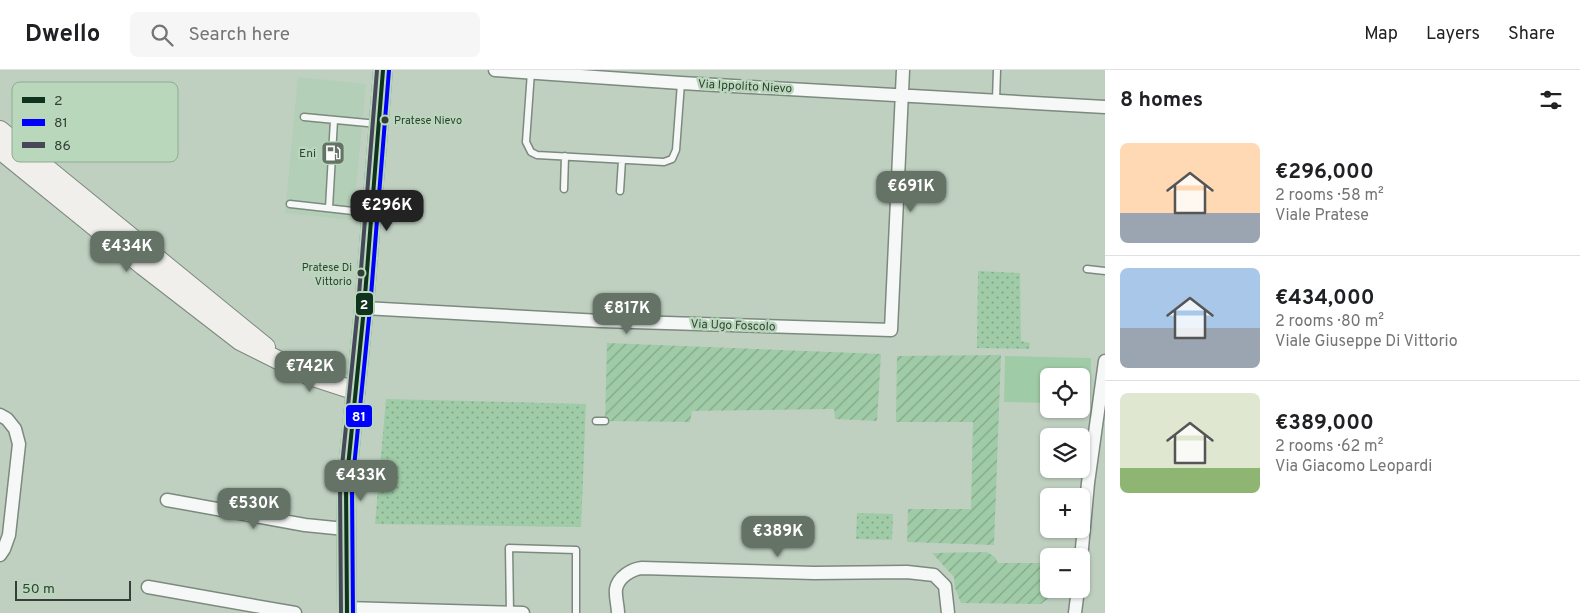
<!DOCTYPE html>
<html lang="en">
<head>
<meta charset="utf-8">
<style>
  body { margin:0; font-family:Overpass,sans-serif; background:#f6f6f6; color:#202124; height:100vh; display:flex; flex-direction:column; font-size:19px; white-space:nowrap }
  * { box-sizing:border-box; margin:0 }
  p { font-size:16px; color:#757577 }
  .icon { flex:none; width:28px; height:28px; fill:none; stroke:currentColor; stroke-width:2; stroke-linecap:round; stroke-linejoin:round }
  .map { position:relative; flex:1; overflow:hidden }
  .panel { display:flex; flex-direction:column; background:#fff; width:475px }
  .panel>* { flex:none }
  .tools { position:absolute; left:1040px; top:298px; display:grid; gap:10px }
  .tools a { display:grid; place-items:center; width:50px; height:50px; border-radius:8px; background:#fff; box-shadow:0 1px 4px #0004; font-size:25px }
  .scale { position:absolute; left:15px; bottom:12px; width:116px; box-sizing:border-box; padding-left:5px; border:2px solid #344035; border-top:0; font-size:14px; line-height:18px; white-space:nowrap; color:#344035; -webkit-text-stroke:4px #b8d7bb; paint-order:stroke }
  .price { position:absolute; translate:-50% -42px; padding:0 11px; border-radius:10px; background:#657266; color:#fff; font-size:16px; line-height:32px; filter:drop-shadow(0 1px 2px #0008) }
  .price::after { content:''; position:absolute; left:50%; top:30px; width:15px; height:11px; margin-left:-8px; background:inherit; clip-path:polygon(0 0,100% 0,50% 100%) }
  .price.selected { background:#222; color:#fff }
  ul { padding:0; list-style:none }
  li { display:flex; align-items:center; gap:15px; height:125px; padding:0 15px }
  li+li { border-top:1px solid #e0e0e0 }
  li span { display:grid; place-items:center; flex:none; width:140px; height:100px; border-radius:8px; color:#555 }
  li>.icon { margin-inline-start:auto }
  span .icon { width:60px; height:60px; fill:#fffc; stroke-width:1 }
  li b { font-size:21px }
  h2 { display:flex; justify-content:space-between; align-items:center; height:60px; padding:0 15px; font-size:21px }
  header { display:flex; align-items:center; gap:30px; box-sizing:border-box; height:70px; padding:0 25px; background:#fff; border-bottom:1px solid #e0e0e0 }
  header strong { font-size:24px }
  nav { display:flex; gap:28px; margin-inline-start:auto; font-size:18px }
  .search { width:350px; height:45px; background:#f6f6f6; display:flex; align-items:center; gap:12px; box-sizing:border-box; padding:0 18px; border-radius:8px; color:#757577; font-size:19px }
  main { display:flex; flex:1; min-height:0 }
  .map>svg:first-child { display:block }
</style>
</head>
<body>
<header>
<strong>Dwello</strong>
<div class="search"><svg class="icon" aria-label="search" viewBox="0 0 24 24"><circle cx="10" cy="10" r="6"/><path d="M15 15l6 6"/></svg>Search here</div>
<nav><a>Map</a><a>Layers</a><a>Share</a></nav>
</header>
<main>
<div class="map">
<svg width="1105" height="543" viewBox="0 0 1105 543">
  <defs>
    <pattern id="grass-dots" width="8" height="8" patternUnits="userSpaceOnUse" patternTransform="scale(1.25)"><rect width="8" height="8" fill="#a0cba7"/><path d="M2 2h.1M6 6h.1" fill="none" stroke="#83a689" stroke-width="1.8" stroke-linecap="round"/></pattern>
    <pattern id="garden-furrows" width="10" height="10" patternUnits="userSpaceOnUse" patternTransform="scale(1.25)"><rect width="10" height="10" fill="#a0cba7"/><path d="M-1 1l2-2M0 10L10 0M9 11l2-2" fill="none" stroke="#83a689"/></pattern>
  </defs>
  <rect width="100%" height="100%" fill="#bfd0c1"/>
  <path fill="#b3cfb7" d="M298,7L366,14L353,150L285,143Z"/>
  <path fill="url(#grass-dots)" d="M978,201L1020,203L1021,271L1030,273L1029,279L977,278Z
    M386,329L586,334L581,457L375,454Z
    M857,443L893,444L892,470L856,469Z"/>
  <path fill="url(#garden-furrows)" d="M607,273L881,284L877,351L835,349L834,339L692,341L690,352L605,351Z
    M1001,285L994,475L907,472L908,439H971L973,352H896L897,286Z
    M987,482L995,487L998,493H1042L1045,486H1049V519H1061L1041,534L961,533L955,518L954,507L932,483Z"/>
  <path fill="#a0cba7" d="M1005,286L1091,288L1090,334L1081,333V306H1049V333L1004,332Z"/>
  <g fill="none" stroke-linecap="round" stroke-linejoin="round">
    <g stroke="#7c897e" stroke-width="9">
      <path id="lane" d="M531,2L526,72L531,82L537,85L664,92L672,89L676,80L681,13
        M996,30L997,0
        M304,47L378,54
        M564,119L565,86
        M620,121L622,90
        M290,134L371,143
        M329,138L334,50
        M1087,199L1105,201
        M596,351H605
        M510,543L509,478L576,480V543"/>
    </g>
    <g stroke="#7c897e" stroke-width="15">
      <path id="street" d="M495,0L681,13L1105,37
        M364,238L601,251L891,260L903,0
        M0,345L7,349L15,359L19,374L9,465L4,479L0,485
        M167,430L305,455L345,459
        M1081,489L1088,413L1105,291
        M148,517L295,543
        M346,538L523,543
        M618,543C618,536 615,526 616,519C618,507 632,499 642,498L814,503L907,502L934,505L945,516L948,543
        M1075,543L1078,519"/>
    </g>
    <g stroke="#7c897e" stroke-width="20">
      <path id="secondary" d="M0,60L266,277
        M0,80L143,196L240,271L310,306L356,321
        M347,543L346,417L364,238L383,0"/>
    </g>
    <use href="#lane" stroke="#f5f8f6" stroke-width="6"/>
    <use href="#street" stroke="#f5f8f6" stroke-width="12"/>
    <use href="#secondary" stroke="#f0efec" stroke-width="18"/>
    <g stroke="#b8d7bb" stroke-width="8">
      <path id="bus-1" d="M347,543L346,417L364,238L383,0"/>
    </g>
    <g stroke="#b8d7bb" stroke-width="8">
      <path id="bus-2" d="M353,543L352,417L370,238L389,0"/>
    </g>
    <g stroke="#b8d7bb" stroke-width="8">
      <path id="bus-3" d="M341,543L340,416L358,237L377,0"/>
    </g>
    <use href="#bus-1" stroke="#10331d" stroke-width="4"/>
    <use href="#bus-2" stroke="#00f" stroke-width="4"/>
    <use href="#bus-3" stroke="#47475a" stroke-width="4"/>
  </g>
  <defs>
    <g id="fuel-square" transform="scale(1.25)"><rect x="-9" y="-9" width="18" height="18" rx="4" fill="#657266" stroke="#b8d7bb"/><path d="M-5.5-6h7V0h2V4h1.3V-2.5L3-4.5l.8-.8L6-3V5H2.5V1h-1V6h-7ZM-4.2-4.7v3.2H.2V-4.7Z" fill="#fff"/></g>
  </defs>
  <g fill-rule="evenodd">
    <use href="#fuel-square" x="333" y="83"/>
  </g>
  <g fill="#344035" stroke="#b8d7bb" stroke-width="2">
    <circle cx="385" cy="50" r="4.5"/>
    <circle cx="361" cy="203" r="4.5"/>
  </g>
  <g text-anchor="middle" stroke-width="5" stroke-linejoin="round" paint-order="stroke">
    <g font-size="11" fill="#344035" stroke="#b8d7bb" text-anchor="start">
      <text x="394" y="54">Pratese Nievo</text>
      <text x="352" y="201" text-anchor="end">Pratese Di<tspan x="352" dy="14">Vittorio</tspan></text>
    </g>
    <g font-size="12" fill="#344035" stroke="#b8d7bb">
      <text transform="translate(745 16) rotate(3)" y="4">Via Ippolito Nievo</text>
      <text transform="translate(733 255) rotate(2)" y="4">Via Ugo Foscolo</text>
    </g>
    <g font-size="12" fill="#344035" stroke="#b8d7bb" text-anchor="end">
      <text x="316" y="87">Eni</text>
    </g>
  </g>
  <rect x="12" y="12" width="166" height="80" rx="8" fill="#b8d7bb" stroke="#90aa93" stroke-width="1"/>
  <rect x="22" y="27" width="23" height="6" fill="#10331d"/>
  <rect x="22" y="49" width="23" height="7" fill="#00f"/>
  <rect x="22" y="72" width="23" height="6" fill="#47475a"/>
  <g font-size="14" fill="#344035">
    <text x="54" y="35">2</text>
    <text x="54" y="57">81</text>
    <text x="54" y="80">86</text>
  </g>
  <g stroke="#b8d7bb" stroke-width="2">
    <rect x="355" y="222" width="19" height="24" rx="5" fill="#10331d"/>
    <rect x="345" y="334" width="28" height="24" rx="5" fill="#00f"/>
  </g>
  <g font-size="14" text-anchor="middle" font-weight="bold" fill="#fff">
    <text x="364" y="239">2</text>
    <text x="359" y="351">81</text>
  </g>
</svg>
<div class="tools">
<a><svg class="icon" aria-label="locate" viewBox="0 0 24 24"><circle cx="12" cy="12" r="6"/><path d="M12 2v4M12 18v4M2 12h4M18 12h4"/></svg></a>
<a><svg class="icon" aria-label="layers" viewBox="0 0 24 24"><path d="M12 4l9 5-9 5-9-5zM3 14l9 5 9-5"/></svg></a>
<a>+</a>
<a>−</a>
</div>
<div class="scale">50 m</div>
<b class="price" style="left:911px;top:143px">€691K</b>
<b class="price selected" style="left:387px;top:162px">€296K</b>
<b class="price" style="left:127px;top:203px">€434K</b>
<b class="price" style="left:627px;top:265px">€817K</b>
<b class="price" style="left:310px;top:323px">€742K</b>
<b class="price" style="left:361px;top:432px">€433K</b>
<b class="price" style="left:254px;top:460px">€530K</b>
<b class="price" style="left:778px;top:488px">€389K</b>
</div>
<section class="panel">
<h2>8 homes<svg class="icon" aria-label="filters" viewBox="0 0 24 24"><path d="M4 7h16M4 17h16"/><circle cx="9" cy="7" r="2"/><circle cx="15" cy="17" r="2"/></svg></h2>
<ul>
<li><span style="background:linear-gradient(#ffd9b3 70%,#9aa5b1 0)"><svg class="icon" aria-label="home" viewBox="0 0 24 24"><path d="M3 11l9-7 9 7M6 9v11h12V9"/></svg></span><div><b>€296,000</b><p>2 rooms · 58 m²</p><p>Viale Pratese</p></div></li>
<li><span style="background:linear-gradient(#a9c7e8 60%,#9aa5b1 0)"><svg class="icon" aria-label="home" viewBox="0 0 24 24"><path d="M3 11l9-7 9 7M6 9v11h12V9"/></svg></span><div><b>€434,000</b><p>2 rooms · 80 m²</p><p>Viale Giuseppe Di Vittorio</p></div></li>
<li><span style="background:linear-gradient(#dfe7d0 75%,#8fb573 0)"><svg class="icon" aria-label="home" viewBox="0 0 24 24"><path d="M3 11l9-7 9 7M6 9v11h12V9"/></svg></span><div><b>€389,000</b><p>2 rooms · 62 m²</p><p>Via Giacomo Leopardi</p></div></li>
</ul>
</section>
</main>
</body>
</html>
